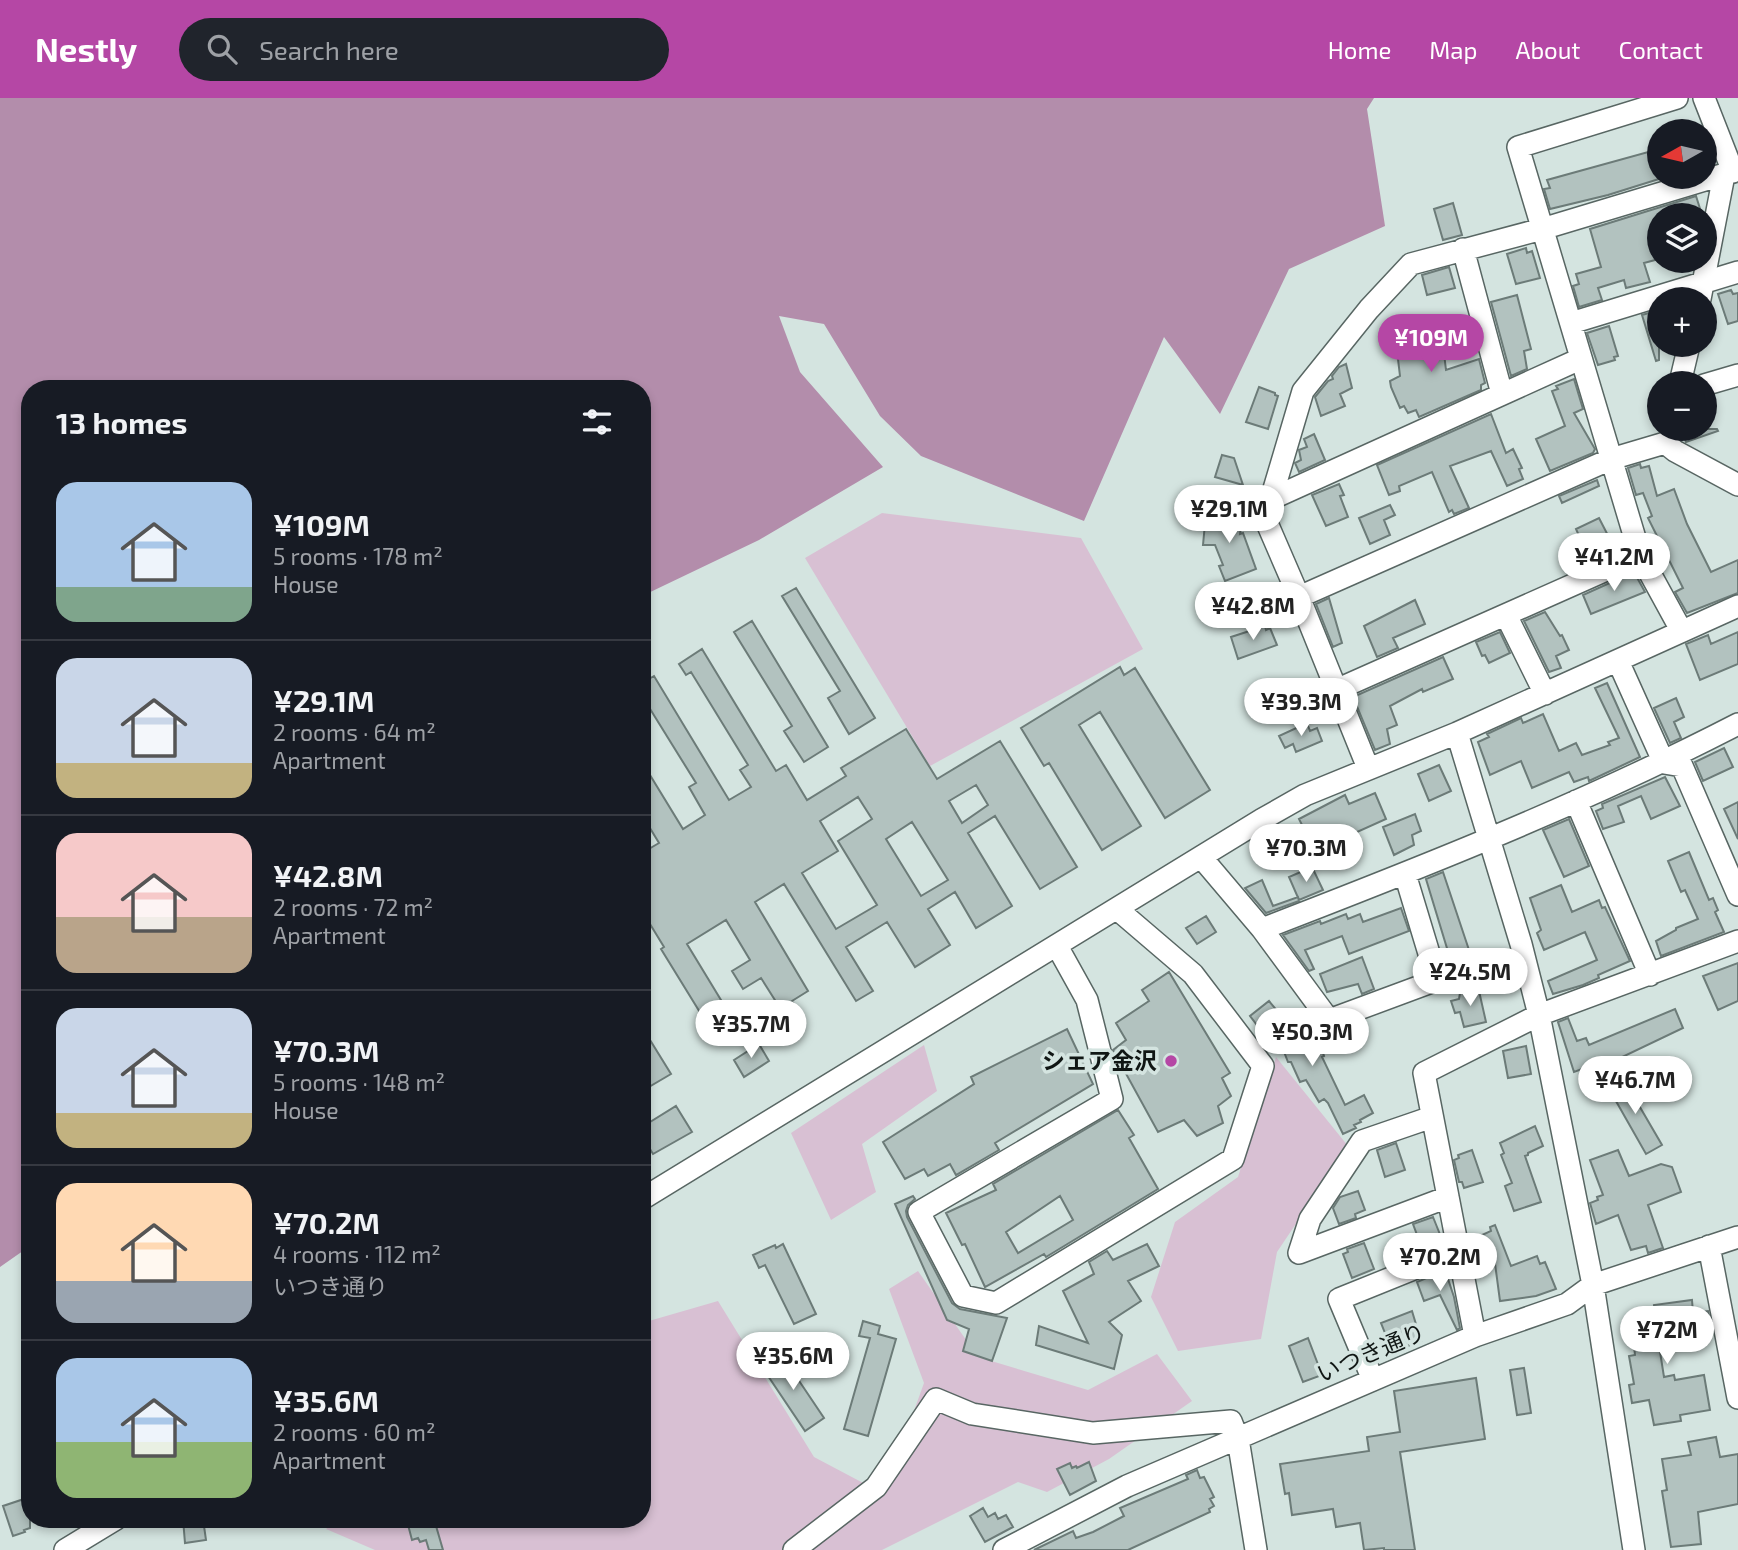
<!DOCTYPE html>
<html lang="en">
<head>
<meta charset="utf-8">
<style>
  body { margin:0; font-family:"Exo 2","Noto Sans JP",sans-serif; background:#20242c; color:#f1f3f6; height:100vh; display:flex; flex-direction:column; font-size:26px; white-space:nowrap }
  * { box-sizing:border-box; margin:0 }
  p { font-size:23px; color:#9ea1a6 }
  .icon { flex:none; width:38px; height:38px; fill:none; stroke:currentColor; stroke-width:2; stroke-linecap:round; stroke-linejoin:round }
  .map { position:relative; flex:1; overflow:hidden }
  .details { position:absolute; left:21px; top:282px; width:630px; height:1148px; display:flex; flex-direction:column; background:#171b24; border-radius:28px; box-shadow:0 4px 10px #0003 }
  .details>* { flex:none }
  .needle { width:46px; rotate:262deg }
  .controls { position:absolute; left:1647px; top:21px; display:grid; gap:14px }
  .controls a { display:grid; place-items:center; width:70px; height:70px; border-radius:50%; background:#171b24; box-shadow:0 4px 10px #0003; font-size:35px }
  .price { position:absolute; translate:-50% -60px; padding:0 16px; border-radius:24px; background:#fff; color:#222; font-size:23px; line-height:46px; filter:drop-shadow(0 2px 4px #0008) }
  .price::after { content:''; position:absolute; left:50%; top:42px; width:21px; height:16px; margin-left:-10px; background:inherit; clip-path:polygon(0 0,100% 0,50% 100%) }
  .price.selected { background:#b547a5; color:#fff }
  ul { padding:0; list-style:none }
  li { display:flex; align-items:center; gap:21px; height:175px; padding:0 35px }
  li+li { border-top:2px solid #363941 }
  li span { display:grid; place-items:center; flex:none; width:196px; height:140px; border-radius:21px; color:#555 }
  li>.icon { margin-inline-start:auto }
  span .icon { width:84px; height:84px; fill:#fffc; stroke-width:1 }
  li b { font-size:30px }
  h2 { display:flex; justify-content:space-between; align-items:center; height:84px; padding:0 35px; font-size:30px }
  header { display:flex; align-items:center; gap:42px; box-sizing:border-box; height:98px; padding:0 35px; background:#b547a5; color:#fff }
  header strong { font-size:33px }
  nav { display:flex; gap:38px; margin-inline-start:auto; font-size:24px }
  .search { width:490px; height:63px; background:#20242c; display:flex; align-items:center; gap:18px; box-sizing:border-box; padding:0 24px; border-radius:38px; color:#9ea1a6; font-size:26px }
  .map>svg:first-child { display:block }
</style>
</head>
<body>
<header>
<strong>Nestly</strong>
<div class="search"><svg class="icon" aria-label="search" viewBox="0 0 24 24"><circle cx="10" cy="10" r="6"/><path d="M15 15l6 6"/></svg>Search here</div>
<nav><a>Home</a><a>Map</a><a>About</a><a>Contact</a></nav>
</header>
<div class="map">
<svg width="1738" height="1452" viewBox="0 0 1738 1452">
  <rect width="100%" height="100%" fill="#d4e4e0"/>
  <path fill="#d8c0d3" d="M882,415L1081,440L1143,551L930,668L805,460Z
    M924,947L937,993L862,1046L876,1094L831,1122L791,1035Z
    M1276,959L1348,1048L1277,1154L1261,1241L1178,1253L1151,1199L1175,1124L1238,1079Z
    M918,1173L978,1259L1088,1292L1157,1256L1192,1303L1109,1361L1047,1394L1018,1384L882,1452H375L326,1431L338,1421H642V1225L718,1203L814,1359L884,1396L924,1285L889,1191Z"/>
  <path fill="#b38dab" d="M0,0H1374L1367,11L1385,128L1289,171L1220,316L1164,239L1084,423L921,358L880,318L824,226L779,218L800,274L883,369L759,442L642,498V290H30V1148L0,1169Z"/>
  <path fill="#b2c2bf" stroke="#6c7b78" stroke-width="2" fill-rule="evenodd" d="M1659,51V81L1608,97L1550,111L1544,91L1550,90L1547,82Z
    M1696,98L1702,117H1659V161L1644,165L1650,184L1626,190L1624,182L1598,190L1602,202L1579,209L1573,188L1579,186L1576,176L1601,169L1590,131Z
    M1453,105L1462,137L1443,142L1434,111Z
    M1526,150L1527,155L1532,153L1540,180L1516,186L1507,156Z
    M1449,169L1455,190L1427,197L1422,177Z
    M1731,192L1733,196L1738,195V223L1728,226L1718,196Z
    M1517,197L1531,251L1524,253L1527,271L1511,278L1491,204Z
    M1659,212V262L1656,263L1642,217Z
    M1609,228L1618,258L1614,259L1615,262L1598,267L1587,235Z
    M1441,231L1446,272L1479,261L1485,285L1481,287V292L1419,319L1416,312L1408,315L1404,308L1400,310L1391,289L1390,283L1400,278L1395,236Z
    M1346,266L1352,290L1340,296L1345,308L1321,318L1315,299L1328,283L1333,281L1332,278L1339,269Z
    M1574,281L1583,311L1574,315L1595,351L1593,355L1550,373L1536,341L1565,328L1552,293L1558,291L1556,288Z
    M1259,289L1275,295V297L1278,298L1268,331L1246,324Z
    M1491,316L1506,355L1513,351L1522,370L1519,371L1523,381L1507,388L1491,353L1450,368L1469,410L1454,416L1452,412L1449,414L1432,374L1399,388L1400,393L1389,397L1377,367Z
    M1681,331H1717L1718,333L1686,344Z
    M1314,336L1325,362L1299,374L1295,365L1301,362L1299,352L1307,349L1304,341Z
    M1222,357L1234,360L1243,387L1215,379Z
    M1640,366L1641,370L1649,368L1657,398L1674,391L1687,426L1711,474L1738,462V495L1687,515L1675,494L1683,490L1648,420L1652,418L1643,395L1636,397L1628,370Z
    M1597,382L1599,388L1562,405L1559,398Z
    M1339,386L1344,397L1340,398L1348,419L1326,428L1312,397Z
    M1390,407L1395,417L1384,422L1390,437L1370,446L1359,420Z
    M1206,415L1233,418V421H1242L1240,436L1243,435L1256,471L1225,483L1219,468L1223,467L1215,447H1203Z
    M1599,420L1616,453L1591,465L1576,431Z
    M1634,474L1645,494L1591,516L1583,497Z
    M796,490L875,620L849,636L828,600L840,593L782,498Z
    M1329,500L1342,545L1333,549L1316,506Z
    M1415,502L1425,526L1393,540L1398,550L1377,559L1364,528Z
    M1545,514L1560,538L1562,537L1569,552L1556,558L1561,570L1549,574L1524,523Z
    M752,523L828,649L804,664L784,633L792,628L734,534Z
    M1265,528L1266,532L1270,530L1277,547L1238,561L1231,539Z
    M1500,534L1510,555L1489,565L1485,557L1482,558L1476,544Z
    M1738,534V566L1700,582L1686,546L1708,537L1711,546Z
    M702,551L776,673L786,667L807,702L846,678L841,670L906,631L937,681L1000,643L1077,769L1040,791L995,718L968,735L1012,808L976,830L955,794L928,811L950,847L915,869L887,824L846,849L873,893L856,903L784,786L755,804L808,893L792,903L804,922L792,929L761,880L743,891L732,873L750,862L726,822L687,846L738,930L717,942L661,851L664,849L642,813V755L659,745L642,717V664L683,731L705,717L689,689L696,685L642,598V585L654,578L729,702L751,689L740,672L748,667L691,574L686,577L679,566ZM976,687L988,707L962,725L949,703ZM858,699L872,721L838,743L877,807L836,831L802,775L838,753L820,723ZM912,724L948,782L921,798L886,741Z
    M1443,559L1453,581L1423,594L1422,591L1390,608L1397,627L1387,631L1390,646L1375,652L1353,599Z
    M1120,569L1124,577L1135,570L1210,692L1165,720L1100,614L1079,627L1141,728L1102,752L1049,665L1044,668L1021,630Z
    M1607,585L1640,659L1589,683L1588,679L1574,684L1569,674L1532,690L1521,663L1490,677L1478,644L1489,639L1487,636L1521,620L1523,625L1543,616L1559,653L1576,645L1582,657L1610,647L1608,644L1619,640L1595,590Z
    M1676,600L1684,619L1674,624L1681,640L1670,645L1654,610Z
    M1307,625L1310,633L1317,630L1322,643L1296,654L1293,646L1285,650L1279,638Z
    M1724,650L1733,669L1703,683L1695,664Z
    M1439,667L1451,693L1429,703L1418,676Z
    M1665,679L1680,708L1651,721L1641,698L1618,708L1624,724L1603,731L1596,713L1603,710L1602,706Z
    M1375,695L1386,721L1315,753L1299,721L1345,697L1349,706Z
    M1738,704V741L1724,711Z
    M1415,716L1421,733L1412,737L1414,747L1394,757L1383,729Z
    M1569,721L1589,768L1564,779L1543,732Z
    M1689,754L1709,802L1713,800L1718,812L1715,814L1724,834L1661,858L1656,843L1676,832V830L1698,821L1685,792L1681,794L1668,763Z
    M1312,769L1323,792L1299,802L1289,779Z
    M1443,774L1473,864L1453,870L1426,781Z
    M1262,782L1273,808L1298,799L1299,803L1266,815L1245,790Z
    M1561,787L1572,814L1599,802L1602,810L1605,809L1630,863L1598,877L1599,880L1583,887L1553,896L1548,883L1597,862L1585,834L1544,852L1537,835L1541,832L1530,800Z
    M1401,810L1409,833L1349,856L1342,838L1305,852L1314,871L1309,873L1283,837L1320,823L1321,826L1346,816L1348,821L1360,816L1363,824Z
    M1206,818L1216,834L1197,846L1186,830Z
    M1362,859L1374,891L1362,896L1358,886L1327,894L1320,876Z
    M1738,865V903L1718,912L1703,878Z
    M1169,874L1230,975L1222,980L1231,998L1218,1008L1223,1025L1197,1038L1184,1022L1158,1034L1113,952L1126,942L1116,925L1149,903L1142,892Z
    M1474,892L1475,894L1479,893L1486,924L1464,929L1460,914L1455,915L1451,903L1459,901L1460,895Z
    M1269,903L1278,914L1280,913L1302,945L1307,942L1309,946L1319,942L1324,958L1322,959L1345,1007L1364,997L1373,1015L1360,1022L1361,1024L1354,1027L1356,1030L1343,1036L1328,1005L1324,1001L1319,1004L1306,982L1300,984L1291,964H1288L1279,941L1270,929L1263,935L1250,918Z
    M1675,911L1683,930L1614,963L1612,960L1574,974L1558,924L1568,920L1577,943L1586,940L1589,947Z
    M642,929L671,976L642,993Z
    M1067,931L1093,986L995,1045L999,1052L956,1077L950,1066L928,1078L924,1071L905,1081L883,1044L974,986L971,979Z
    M759,946L769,963L744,979L734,962Z
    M1526,948L1531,976L1508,980L1503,953Z
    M1623,980L1662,1047L1646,1056L1608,989Z
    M676,1008L692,1034L653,1056L647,1046L642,1049V1029Z
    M1118,1012L1134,1037L1129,1040L1158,1091L1046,1159L1044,1156L985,1189L965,1146L962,1147L946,1115L996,1092L993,1086ZM1060,1098L1073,1122L1018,1155L1006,1134Z
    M1535,1028L1543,1048L1528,1055V1057L1525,1058L1541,1104L1514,1113L1505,1088L1512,1085L1501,1057L1504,1055L1500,1045Z
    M1396,1045L1405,1072L1385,1079L1377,1052Z
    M1472,1052L1483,1084L1464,1090L1462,1084H1459L1454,1062L1459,1060L1458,1057Z
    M1618,1052L1629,1078L1661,1066L1672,1069L1681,1094L1648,1107L1663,1150L1648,1155L1646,1148L1631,1152L1618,1117L1596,1126L1590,1105L1598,1102L1597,1099L1603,1097L1590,1062Z
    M1358,1093L1365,1112L1355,1116L1356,1120L1339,1126L1333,1110L1340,1099Z
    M913,1098L915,1101L908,1107L906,1113L907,1119L952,1205L960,1211L1007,1220L992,1263L963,1253L969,1231L947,1222L895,1106Z
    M1433,1119L1443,1144L1423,1153L1413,1126Z
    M1495,1127L1511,1168L1537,1158L1540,1166L1545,1164L1556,1191L1536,1198L1500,1203L1494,1158L1480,1164L1471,1142L1491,1133L1490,1129Z
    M1364,1145L1374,1171L1352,1180L1343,1156L1348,1154L1347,1151Z
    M783,1146L816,1216L794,1226L765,1167L759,1170L753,1157L775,1147L776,1150Z
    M1147,1146L1159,1168L1128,1183L1141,1203L1109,1224L1122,1237L1114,1271L1036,1247L1039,1228L1088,1245L1063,1193L1094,1176L1089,1164L1107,1153L1113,1162Z
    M1445,1172L1454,1199L1460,1230L1457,1232L1440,1197L1424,1203L1417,1184Z
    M1692,1202L1693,1215L1708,1213L1711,1229L1675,1235V1238L1658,1241L1664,1279L1674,1277L1675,1282L1704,1277L1710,1312L1680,1317L1681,1323L1654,1327L1649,1302L1632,1305L1629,1287L1634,1286L1629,1258L1635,1257L1632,1230L1657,1226L1654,1207Z
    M1412,1213L1421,1243L1400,1251L1397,1242L1389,1245L1381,1225Z
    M863,1223L880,1228L878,1236L896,1241L868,1338L844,1331L870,1240L859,1238Z
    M1308,1240L1322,1277L1303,1284L1289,1248Z
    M781,1256L824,1320L805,1333L762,1269Z
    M1524,1270L1531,1315L1517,1317L1510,1272Z
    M1476,1280L1485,1341L1400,1354L1415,1452H1384V1450L1364,1452L1360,1425L1336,1429L1333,1411L1292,1417L1289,1395L1285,1396L1280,1366L1369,1353L1367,1339L1400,1334L1394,1293Z
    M1716,1339L1720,1359L1738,1356V1406L1698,1414L1701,1446L1671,1449L1662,1393L1667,1392L1662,1361L1691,1357L1688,1344Z
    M1089,1364L1096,1383L1070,1397L1057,1371L1070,1365L1072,1370L1076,1368L1077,1370Z
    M1197,1372L1200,1380L1204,1379L1214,1399L1210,1401L1214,1408L1209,1411L1210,1414L1128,1452H1034L1073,1433L1076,1440L1093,1434L1124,1418L1120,1410L1188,1381L1186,1377Z
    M30,1399V1430L24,1432L25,1434L13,1438L3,1408Z
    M983,1410L988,1419L995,1415L998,1421L1006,1417L1013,1429L985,1444L970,1418Z
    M183,1421H203L206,1442L185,1445Z
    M414,1421H434L443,1452H429L426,1442L420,1444L418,1440L412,1442L407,1423Z"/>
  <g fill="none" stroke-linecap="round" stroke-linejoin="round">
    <g stroke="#586663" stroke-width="24">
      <path id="minor" d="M1677,0L1518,49L1640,457L1681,532
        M1704,0L1733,74
        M1463,151L1502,296
        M1700,201L1724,77
        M1571,225L1738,174
        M1680,285L1689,247
        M1704,287L1738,277
        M1271,401L1580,261
        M1299,499L1611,361L1665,345L1675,353L1738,387
        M1506,517L1545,596
        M1618,563L1664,665
        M1336,592L1640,457
        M1457,635L1521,846L1539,917L1593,1187L1634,1452
        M1664,665L1682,668L1738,797
        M1368,670L1299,499L1267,425L1271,401L1303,293L1369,211L1411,166L1542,131L1738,72
        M1576,703L1650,877
        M1201,759L1262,831L1329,922L1437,882L1405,776
        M1262,831C1423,769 1585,705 1738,626
        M1057,848L1087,902L1112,1001L919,1114L963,1198L996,1205L1233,1061L1263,968L1193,876L1117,811
        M1432,1019L1362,1043L1310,1121L1299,1155L1448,1099
        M642,1101L1261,722L1305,697L1457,635L1738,508
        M1709,1148L1738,1300
        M1475,1238L1424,975L1539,917L1738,843
        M1373,1282L1339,1201L1458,1153
        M65,1452L116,1421
        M794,1452L876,1389L936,1301L972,1316L1093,1335L1231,1323L1238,1341L1256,1452
        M1004,1452L1127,1388L1475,1238L1567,1206L1593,1187L1738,1139"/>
    </g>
    <use href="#minor" stroke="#fff" stroke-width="21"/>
  </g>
  <circle fill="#b547a5" stroke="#d4e4e0" stroke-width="2.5" cx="1171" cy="963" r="7"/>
  <g text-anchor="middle" stroke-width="7" stroke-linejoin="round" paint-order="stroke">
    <g font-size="23" font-weight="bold" fill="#101614" stroke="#d4e4e0" text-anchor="end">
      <text x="1157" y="971">シェア金沢</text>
    </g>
    <g font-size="23" fill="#101614" stroke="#d4e4e0">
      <text transform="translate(1371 1255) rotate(-23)" y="8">いつき通り</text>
    </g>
  </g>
</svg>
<div class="controls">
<a><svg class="needle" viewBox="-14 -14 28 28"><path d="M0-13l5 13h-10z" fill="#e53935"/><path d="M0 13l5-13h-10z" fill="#9ea1a6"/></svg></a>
<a><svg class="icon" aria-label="layers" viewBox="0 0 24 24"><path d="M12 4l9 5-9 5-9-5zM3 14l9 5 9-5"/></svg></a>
<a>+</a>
<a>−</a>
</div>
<b class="price selected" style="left:1431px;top:276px">¥109M</b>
<b class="price" style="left:1229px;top:447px">¥29.1M</b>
<b class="price" style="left:1614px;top:495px">¥41.2M</b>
<b class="price" style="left:1253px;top:544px">¥42.8M</b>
<b class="price" style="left:1301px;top:640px">¥39.3M</b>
<b class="price" style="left:1306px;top:786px">¥70.3M</b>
<b class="price" style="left:1470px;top:910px">¥24.5M</b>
<b class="price" style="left:751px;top:962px">¥35.7M</b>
<b class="price" style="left:1312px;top:970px">¥50.3M</b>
<b class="price" style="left:1635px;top:1018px">¥46.7M</b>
<b class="price" style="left:1440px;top:1195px">¥70.2M</b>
<b class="price" style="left:1667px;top:1268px">¥72M</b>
<b class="price" style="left:793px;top:1294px">¥35.6M</b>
<section class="details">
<h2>13 homes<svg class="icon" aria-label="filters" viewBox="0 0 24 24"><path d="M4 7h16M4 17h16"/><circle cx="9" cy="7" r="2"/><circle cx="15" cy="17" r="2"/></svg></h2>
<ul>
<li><span style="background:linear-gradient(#a9c7e8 75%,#7fa58c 0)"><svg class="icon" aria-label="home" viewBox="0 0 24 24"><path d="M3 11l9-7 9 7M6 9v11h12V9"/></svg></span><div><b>¥109M</b><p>5 rooms · 178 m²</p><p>House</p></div></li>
<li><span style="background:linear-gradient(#c9d6e8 75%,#c2b280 0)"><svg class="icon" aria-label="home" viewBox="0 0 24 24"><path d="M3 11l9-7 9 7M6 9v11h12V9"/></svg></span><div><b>¥29.1M</b><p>2 rooms · 64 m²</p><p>Apartment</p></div></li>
<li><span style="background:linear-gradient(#f6c9c9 60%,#b9a48a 0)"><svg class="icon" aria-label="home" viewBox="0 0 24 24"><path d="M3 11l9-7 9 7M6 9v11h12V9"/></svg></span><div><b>¥42.8M</b><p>2 rooms · 72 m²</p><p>Apartment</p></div></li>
<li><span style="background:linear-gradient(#c9d6e8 75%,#c2b280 0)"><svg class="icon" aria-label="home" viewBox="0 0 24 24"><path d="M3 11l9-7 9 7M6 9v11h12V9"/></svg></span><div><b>¥70.3M</b><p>5 rooms · 148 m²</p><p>House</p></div></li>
<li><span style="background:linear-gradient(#ffd9b3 70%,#9aa5b1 0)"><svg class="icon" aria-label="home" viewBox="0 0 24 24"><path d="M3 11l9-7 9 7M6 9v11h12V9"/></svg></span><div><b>¥70.2M</b><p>4 rooms · 112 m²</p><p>いつき通り</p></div></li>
<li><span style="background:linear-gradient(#a9c7e8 60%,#8fb573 0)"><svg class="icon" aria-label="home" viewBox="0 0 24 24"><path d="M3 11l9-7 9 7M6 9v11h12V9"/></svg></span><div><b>¥35.6M</b><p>2 rooms · 60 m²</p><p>Apartment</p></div></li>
</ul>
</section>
</div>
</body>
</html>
